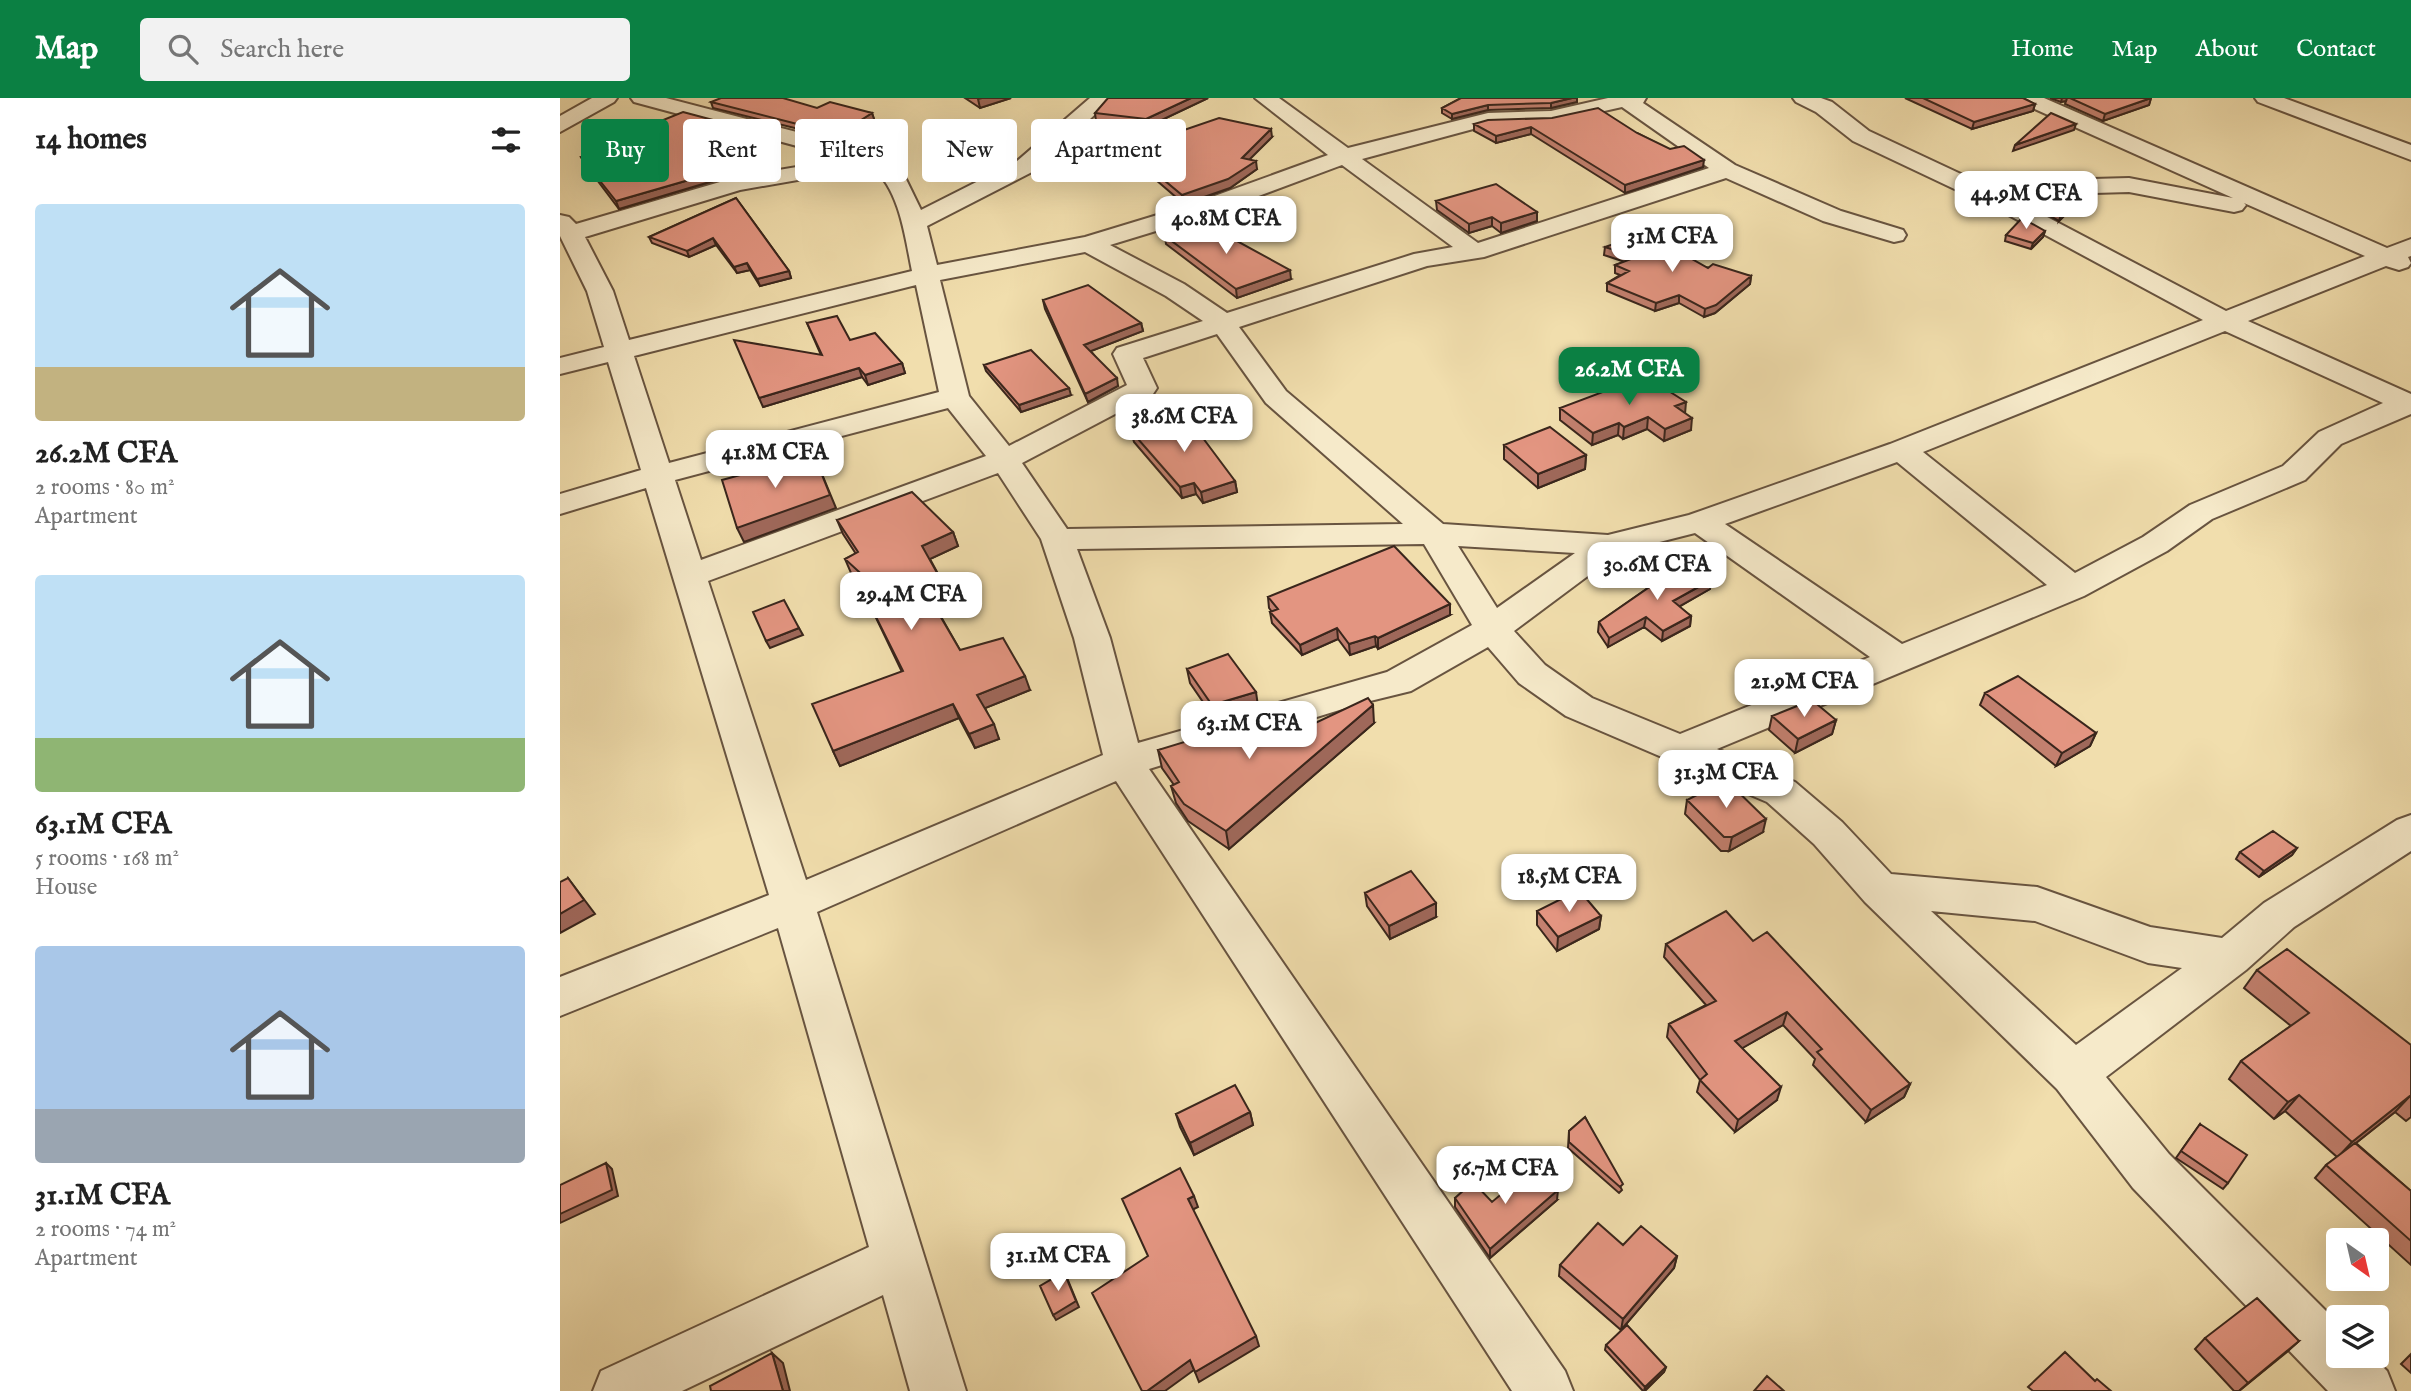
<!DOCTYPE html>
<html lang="en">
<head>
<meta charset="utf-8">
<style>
  body { margin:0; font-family:"IM FELL English",serif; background:#f2f2f2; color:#222; height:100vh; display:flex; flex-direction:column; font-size:26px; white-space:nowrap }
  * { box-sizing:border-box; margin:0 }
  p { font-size:23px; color:#767676 }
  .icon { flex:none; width:38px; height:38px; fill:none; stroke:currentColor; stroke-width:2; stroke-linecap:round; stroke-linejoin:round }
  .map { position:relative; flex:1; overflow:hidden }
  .details { display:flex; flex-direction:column; background:#fff; width:560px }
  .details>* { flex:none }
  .top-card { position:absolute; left:21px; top:21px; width:665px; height:63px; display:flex; gap:14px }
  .needle { width:46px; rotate:146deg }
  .buttons { position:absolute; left:1766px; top:1130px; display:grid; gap:14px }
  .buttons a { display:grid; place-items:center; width:63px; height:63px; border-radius:7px; background:#fff; box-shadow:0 7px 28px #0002; font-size:35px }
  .price { position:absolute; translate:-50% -60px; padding:0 16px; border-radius:14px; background:#fff; color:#222; font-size:23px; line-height:46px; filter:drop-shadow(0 2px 4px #0008) }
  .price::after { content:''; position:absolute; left:50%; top:42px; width:21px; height:16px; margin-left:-10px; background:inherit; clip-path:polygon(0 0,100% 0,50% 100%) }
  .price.current { background:#0b8043; color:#fff }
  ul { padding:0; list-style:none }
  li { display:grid; align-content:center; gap:14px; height:371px; padding:0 35px }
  li span { display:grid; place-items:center; height:217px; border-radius:7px; color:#555 }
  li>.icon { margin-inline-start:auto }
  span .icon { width:126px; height:126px; fill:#fffc; stroke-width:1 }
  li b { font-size:30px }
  h2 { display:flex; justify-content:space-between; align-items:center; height:84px; padding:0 35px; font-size:30px }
  .pill { padding:0 24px; border-radius:7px; background:#fff; box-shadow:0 7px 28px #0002; font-size:24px; line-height:63px }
  .pill.current { background:#0b8043; color:#fff }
  header { display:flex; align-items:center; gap:42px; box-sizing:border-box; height:98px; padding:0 35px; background:#0b8043; color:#fff }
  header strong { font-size:33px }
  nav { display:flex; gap:38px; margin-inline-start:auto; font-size:24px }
  .search { width:490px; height:63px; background:#f2f2f2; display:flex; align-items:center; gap:18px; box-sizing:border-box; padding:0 24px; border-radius:7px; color:#767676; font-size:26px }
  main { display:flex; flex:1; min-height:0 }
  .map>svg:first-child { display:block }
</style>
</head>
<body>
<header>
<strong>Map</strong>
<div class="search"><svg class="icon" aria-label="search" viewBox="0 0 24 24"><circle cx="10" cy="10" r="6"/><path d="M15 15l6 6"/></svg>Search here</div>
<nav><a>Home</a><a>Map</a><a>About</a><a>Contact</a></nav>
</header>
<main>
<section class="details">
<h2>14 homes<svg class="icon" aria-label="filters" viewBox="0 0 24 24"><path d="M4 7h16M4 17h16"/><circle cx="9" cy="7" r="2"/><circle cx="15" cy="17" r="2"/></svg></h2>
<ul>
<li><span style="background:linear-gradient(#bfe0f5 75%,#c2b280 0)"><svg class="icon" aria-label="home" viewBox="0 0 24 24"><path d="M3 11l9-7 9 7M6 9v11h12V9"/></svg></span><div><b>26.2M CFA</b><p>2 rooms · 80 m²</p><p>Apartment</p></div></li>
<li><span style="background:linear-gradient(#bfe0f5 75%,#8fb573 0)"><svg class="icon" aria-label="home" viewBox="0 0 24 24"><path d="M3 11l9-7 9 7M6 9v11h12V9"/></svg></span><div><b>63.1M CFA</b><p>5 rooms · 168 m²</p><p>House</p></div></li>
<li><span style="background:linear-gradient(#a9c7e8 75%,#9aa5b1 0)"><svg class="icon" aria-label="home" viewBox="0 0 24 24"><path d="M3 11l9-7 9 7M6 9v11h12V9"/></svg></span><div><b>31.1M CFA</b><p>2 rooms · 74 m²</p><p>Apartment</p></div></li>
</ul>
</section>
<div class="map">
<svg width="1851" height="1293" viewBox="0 0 1851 1293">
  <rect width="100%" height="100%" fill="#f1dead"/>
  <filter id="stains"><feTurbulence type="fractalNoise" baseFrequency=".00286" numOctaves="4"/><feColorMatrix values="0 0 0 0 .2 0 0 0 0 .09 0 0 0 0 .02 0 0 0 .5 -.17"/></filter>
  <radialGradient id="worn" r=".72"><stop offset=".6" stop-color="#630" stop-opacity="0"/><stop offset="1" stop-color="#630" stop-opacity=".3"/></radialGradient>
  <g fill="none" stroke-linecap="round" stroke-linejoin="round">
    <g stroke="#685440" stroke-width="4">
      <path id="minor" d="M32,0H57L54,4L0,34V18Z
        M71,0H106L325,57L342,73L361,112L456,64L530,0H553L472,74L367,128L377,167L525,139L627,108L768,57L695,0H719L788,50L928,15L991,13L1048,0H1086L1083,5L1175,67L1281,113L1343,132L1346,137L1343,142L1334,144L1263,123L1166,80L924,159L867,168L679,229L726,293L883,426L1048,437L1129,417L1330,346L1643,222L1441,113L1293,43L1256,14L1236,4L1233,0H1261L1272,4L1309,33L1450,99L1496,82L1569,80L1673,100L1459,4L1456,0H1484L1827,150L1851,141V158L1848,159L1851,165L1848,169L1839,172L1826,168L1688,223L1851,296V316L1781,346L1745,382L1652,421L1607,453L1524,498L1157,651L1235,684L1282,724L1331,776L1477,789L1590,829L1662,840L1704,805L1837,722L1851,717V753L1734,829L1686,872L1546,979L1609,1056L1778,1225V1258H1812L1827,1273L1835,1293H1768L1573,1090L1497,991L1305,804L1254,746L1207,704L1006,618L959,585L928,549L851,593L802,605L589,671L1005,1273L1013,1293H952L556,683L257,814L406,1293H350L323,1197L122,1293H33L41,1273L309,1149L218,830L0,918V879L209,797L86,390L0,416V396L81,372L48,264L0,276V260L44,249L27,193L0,138V117L9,119L16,126L177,79L285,61L74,4ZM1062,9L1149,70L918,145L802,61L928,27L991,25ZM782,67L893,149L854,156L667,215L624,186L550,147L645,118ZM312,69C340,92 345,139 352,173L69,242L53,193L25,139L180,92ZM1569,94L1674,114L1682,112L1686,107L1684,105L1805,158L1666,213L1468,109L1499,96ZM525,154L606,198L643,223L557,250L553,256L567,287L449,348L409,298L380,182ZM356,187L379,294L109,365L74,258ZM1665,233L1823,305L1759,334L1723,368L1630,407L1583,439L1515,475L1363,354ZM657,236L706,305L843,426L507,431L462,365L593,296L597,290L583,260ZM388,310L426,358L141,462L115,382ZM1337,364L1487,487L1342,546L1165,426ZM438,375L481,441L514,540L543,657L246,782L148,483ZM1135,435L1310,559L1120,636L1032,600L985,567L954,533L1060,454ZM864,446L912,527L827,574L578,645L550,540L517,451ZM898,448L1015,455L937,510ZM1371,813L1475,823L1588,865L1622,870L1516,947Z
        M1695,0H1724L1851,47V62L1698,4Z"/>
    </g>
    <use href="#minor" fill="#f6eaca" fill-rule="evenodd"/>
  </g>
  <path fill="#c3806f" stroke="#3a261c" stroke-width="2" d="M405,0H451L420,10Z
    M648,0L587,29L536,23L535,15Z
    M901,0H1017V4L991,10L928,12L892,21L882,15V10Z
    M1345,0H1463L1475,6L1473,13L1412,31Z
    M1490,0H1591L1589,7L1543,23L1505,6L1506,3L1501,4Z
    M151,4L257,10L312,15L314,21L285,39L247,33L153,10Z
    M914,26L1077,35L1143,69L1065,95L971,36L936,45L914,33Z
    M61,39L204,42L154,66L149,63L160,73L163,80L59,111L25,66L21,59L64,46Z
    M712,39L689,61L697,71L670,90L624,106L582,70L580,62L594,57L587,54L586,45Z
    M1526,92L1524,98L1499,123L1479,112L1481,106Z
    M176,100L229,173L231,180L200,188L190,172L177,175L156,147L129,159L92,145L89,139Z
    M876,103L977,114V123L941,135L932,128L909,135L877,112Z
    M1485,133L1483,139L1471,151L1445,143L1446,137Z
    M605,138L731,181L677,200L606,146Z
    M1045,149L1191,178L1190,186L1155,215L1144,219L1119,205L1095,213L1047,193V185L1060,177L1055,175V167L1065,164L1044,157Z
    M483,202L581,225L583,233L531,253L558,288L528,304L485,211Z
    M247,225L290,242L342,265L345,275L308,287L302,279L203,309L261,257Z
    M424,267L511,297L461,314L426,273Z
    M1000,310L1125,315L1131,332L1104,343L1087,331L1063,341L1058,337L1032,347L1000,322Z
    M571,333L675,383L677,394L643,405L636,396L622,400L574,344Z
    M944,347L1026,357L1025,371L978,390L944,361Z
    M277,422L393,434L398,448L370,461L390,498L395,512L380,517L400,552L470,592L425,610L439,641L415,650L399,620L280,668L273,653L342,574L306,499L314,497L291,475L285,461L296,456L283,436Z
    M1095,482H1151L1150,491L1119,509L1131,518L1130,528L1102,543L1084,529L1048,549L1038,534L1039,524L1095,485Z
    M708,499L890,517L818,551L816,548L790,557L778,541L742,557L712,525L710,514H712L709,510Z
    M627,571L698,608L654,620L630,585Z
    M1425,595L1536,635L1530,648L1496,668L1420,607Z
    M1212,618L1276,622L1272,636L1235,655L1209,632Z
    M814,625L669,751L628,723L616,705L611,688L614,687L602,670L598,652L749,628Z
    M1127,702L1203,734L1169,753H1161L1125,716Z
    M1737,750L1732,757L1699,779L1676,761L1680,754Z
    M805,795L876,819L830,841L807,808Z
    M977,813L1041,818L1039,831L997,853L977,827Z
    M1193,843L1350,986L1344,999L1306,1024L1253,967L1255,961L1223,927L1182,950L1217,1002L1175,1034L1137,994L1140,982L1107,939L1109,926L1146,907L1104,859L1106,846Z
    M1697,872L1851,947V1019L1846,1023L1835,1014L1796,1045L1851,1093V1167L1755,1080L1766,1067L1777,1059L1725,1013L1714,1021L1669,981L1681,963L1731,928L1684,890Z
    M690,1014L693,1027L634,1057L620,1029L616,1016Z
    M1025,1019L1062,1092L1059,1095L1008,1050L1009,1033Z
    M1640,1026L1668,1085L1663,1091L1616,1060Z
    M895,1100L932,1104L997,1102L930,1160L895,1109Z
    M1063,1147L1117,1158L1114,1170L1061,1232L999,1178L1000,1167Z
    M1645,1240L1739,1243L1679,1293H1674L1635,1251Z
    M1046,1247L1106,1269L1104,1274L1085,1293H1083L1045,1252Z
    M1851,1256V1275L1841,1266Z"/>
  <path fill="#9f685a" stroke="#3a261c" stroke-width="2" d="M422,0H451L420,10L418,1Z
    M631,0H648L587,29L586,21Z
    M1012,0H1017V4L991,10V5Z
    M1502,0H1507L1506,3L1501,4Z
    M1591,0L1589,7L1543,23L1545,16Z
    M1475,6L1473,13L1412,31L1414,24Z
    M928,7V12L892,21V16Z
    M312,15L314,21L285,39L284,33Z
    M1516,26L1514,32L1453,53L1455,47Z
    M971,29V36L936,45V38Z
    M711,31L712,39L683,68L682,60Z
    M202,35L204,42L154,66L151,59Z
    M1144,62L1143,69L1065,95V87Z
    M696,63L697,71L670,90L624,106L622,97Z
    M160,73L163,80L59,111L56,103Z
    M1526,92L1524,98L1499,123L1501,116Z
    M977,114V123L941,135V125Z
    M932,119V128L909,135V126Z
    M1485,133L1483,139L1471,151L1473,145Z
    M153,140L156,147L129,159L127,153Z
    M187,165L190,172L177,175L174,169Z
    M730,172L731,181L677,200L676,191Z
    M229,173L231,180L200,188L197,181Z
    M1191,178L1190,186L1155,215L1144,219L1145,211Z
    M1119,197V205L1095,213L1096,205Z
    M581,225L583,233L526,255L524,247Z
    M342,265L345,275L308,287L305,277Z
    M299,270L302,279L203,309L199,300Z
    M557,280L558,288L528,304L525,296Z
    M509,290L511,297L461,314L459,307Z
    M1126,304L1125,316L1115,308Z
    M1088,319L1087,331L1063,341L1064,329Z
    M1132,320L1131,332L1104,343L1105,331Z
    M1059,325L1058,337L1032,347L1033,335Z
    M254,357L276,410L184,444L177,430Z
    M1026,357L1025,371L978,390V376Z
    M675,383L677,394L643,405L641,394Z
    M634,385L636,396L622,400L620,389Z
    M393,434L398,448L368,462L362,448Z
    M1151,482L1150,491L1111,513L1113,503Z
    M390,498L395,512L378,518L372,504Z
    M890,506V517L818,551V540Z
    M1131,518L1130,528L1102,543L1103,533Z
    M1086,519L1084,529L1048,549L1049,540Z
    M239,530L243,537L210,550L206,543Z
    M777,530L778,541L742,557L740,547Z
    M815,538L816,548L790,557L789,546Z
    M465,578L470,592L423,611L417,597Z
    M696,594L698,608L654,620L652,607Z
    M393,606L399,620L280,668L273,653Z
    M813,607L814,625L669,751L666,733Z
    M1276,622L1272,636L1235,655L1238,641Z
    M434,626L439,641L415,650L409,636Z
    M1536,635L1530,648L1496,668L1502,655Z
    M1206,721L1203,734L1169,753L1172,739Z
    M1737,750L1732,757L1699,779L1704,773Z
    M8,780L35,816L0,835V816Z
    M876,805V819L830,841L829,828Z
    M1041,818L1039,831L997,853L998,839Z
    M1227,914L1223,927L1172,956L1175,943Z
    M1350,986L1344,999L1306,1024L1311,1012Z
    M1221,989L1217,1002L1175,1034L1178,1022Z
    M1739,997L1725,1013L1714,1021L1728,1004Z
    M1851,997L1835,1014L1777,1060L1792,1044Z
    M690,1014L693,1027L634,1057L630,1045Z
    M46,1065L52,1071L58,1098L0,1125V1116Z
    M998,1092L997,1102L930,1160V1151Z
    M634,1098L638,1109L632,1112L628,1101Z
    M1117,1158L1114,1170L1061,1232L1063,1221Z
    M507,1180L519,1209L496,1222L493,1217Z
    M696,1238L699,1248L639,1284L635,1274Z
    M1739,1243L1727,1254L1679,1293L1688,1285Z
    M212,1255L223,1265L230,1293H223Z
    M630,1262L634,1272L605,1293H587Z
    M1106,1269L1104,1274L1084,1293L1085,1289Z"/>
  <path fill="#e39581" stroke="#3a261c" stroke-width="2" d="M161,0H223L257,10L270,4L312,15L284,33L245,28L151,4Z
    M548,0H631L586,21L535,15Z
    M901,0H1012L991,5L928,7L892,16L882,10Z
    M1363,0H1463L1475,6L1414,24Z
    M1510,0H1591L1545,16Z
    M1038,10L1077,35L1110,51L1124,48L1144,62L1065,87L971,29L936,38L914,26L928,22L992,20Z
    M123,14L202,35L151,59L144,54L148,60L146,61L160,73L56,103L21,59L73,43L61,39Z
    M1491,15L1516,26L1455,47Z
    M659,20L711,31L682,60L696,63L668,81L622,97L580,62L603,54L586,45Z
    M936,86L977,114L941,125L932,119L909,126L876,103Z
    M1521,92H1526L1501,116L1481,106Z
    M176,100L229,173L197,181L187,165L174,169L153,140L127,153L89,139Z
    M1462,120L1485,133L1473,145L1446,137Z
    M644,125L730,172L676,191L605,138Z
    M1086,135L1148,170L1153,166L1191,178L1156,207L1145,211L1119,197L1096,205L1047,185L1069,173L1055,167L1076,159L1045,149Z
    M528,187L581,225L524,247L557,280L525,296L483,202Z
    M277,218L290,242L315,235L342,265L305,277L299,270L199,300L174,242L262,257L247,225Z
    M471,252L509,290L459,307L424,267Z
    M1085,278L1126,304L1115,308L1132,320L1105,331L1088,319L1064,329L1059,325L1033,335L1000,310Z
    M625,316L675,383L641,394L634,385L620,389L571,333Z
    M990,329L1026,357L978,376L944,347Z
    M254,357L270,397L177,430L162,382Z
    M352,394L393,434L362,448L390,498L372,504L400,552L443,540L465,578L417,597L434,626L409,636L393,606L273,653L252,606L343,573L306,499L321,494L285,461L298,454L277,422Z
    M834,448L890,506L818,540L815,538L789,546L777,530L740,547L710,514L718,511L708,499Z
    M1126,465L1151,482L1113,503L1131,518L1103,533L1086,519L1049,540L1039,524L1098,483L1095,482Z
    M224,502L239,530L206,543L193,514Z
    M668,556L696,594L652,607L627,571Z
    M1458,578L1536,635L1502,655L1425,595Z
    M808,600L813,607L666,733L624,706L611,688L619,684L598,652L736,610L749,628Z
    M1252,602L1276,622L1238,641L1212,618Z
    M1166,682L1206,721L1172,739H1164L1127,702Z
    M1713,733L1737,750L1704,773L1680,754Z
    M851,773L876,805L829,828L805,795Z
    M8,780L24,802L0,816V784Z
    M1019,792L1041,818L998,839L977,813Z
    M1166,813L1193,843L1207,834L1350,986L1311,1012L1257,954L1262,951L1227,914L1175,943L1221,989L1178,1022L1140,982L1147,976L1109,926L1156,903L1106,846Z
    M1727,851L1851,947V997L1792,1044L1739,997L1728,1004L1681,963L1749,915L1697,872Z
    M675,987L690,1014L630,1045L616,1016Z
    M1025,1019L1063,1086L1060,1089L1009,1044V1033Z
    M1640,1026L1687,1057L1668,1085L1621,1053Z
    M1795,1045L1851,1093V1143L1766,1067Z
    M46,1065L52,1092L0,1116V1087Z
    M975,1068L998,1092L930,1151L895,1100L913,1084L932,1104Z
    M620,1070L634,1098L628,1101L696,1238L635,1274L630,1262L587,1293H582L532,1195L588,1158L562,1101Z
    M1038,1125L1063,1147L1081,1128L1117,1158L1063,1221L1000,1167Z
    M504,1174L516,1203L493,1217L480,1188Z
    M1697,1200L1739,1243L1688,1285L1645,1240Z
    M1067,1227L1106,1269L1085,1289L1046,1247Z
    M1505,1254L1535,1283L1537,1281L1551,1293H1473L1468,1289Z
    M212,1255L223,1293H151L150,1288Z
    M1207,1278L1224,1293H1194Z"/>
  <rect width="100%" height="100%" filter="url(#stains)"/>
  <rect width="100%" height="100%" fill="url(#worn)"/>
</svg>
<div class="buttons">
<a><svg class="needle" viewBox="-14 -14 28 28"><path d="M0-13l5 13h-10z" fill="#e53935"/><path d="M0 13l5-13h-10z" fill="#767676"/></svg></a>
<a><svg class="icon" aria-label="layers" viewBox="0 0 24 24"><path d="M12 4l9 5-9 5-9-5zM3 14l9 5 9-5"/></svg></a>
</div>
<b class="price" style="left:1466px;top:133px">44.9M CFA</b>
<b class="price" style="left:666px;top:158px">40.8M CFA</b>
<b class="price" style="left:1112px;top:176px">31M CFA</b>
<b class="price current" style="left:1069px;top:309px">26.2M CFA</b>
<b class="price" style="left:624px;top:356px">38.6M CFA</b>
<b class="price" style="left:215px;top:392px">41.8M CFA</b>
<b class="price" style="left:1097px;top:504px">30.6M CFA</b>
<b class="price" style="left:351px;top:534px">29.4M CFA</b>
<b class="price" style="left:1244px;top:621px">21.9M CFA</b>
<b class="price" style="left:689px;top:663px">63.1M CFA</b>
<b class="price" style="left:1166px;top:712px">31.3M CFA</b>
<b class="price" style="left:1009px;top:816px">18.5M CFA</b>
<b class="price" style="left:945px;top:1108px">56.7M CFA</b>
<b class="price" style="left:498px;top:1195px">31.1M CFA</b>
<div class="top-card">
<a class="pill current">Buy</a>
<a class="pill">Rent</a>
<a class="pill">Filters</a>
<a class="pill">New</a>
<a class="pill">Apartment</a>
</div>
</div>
</main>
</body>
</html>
